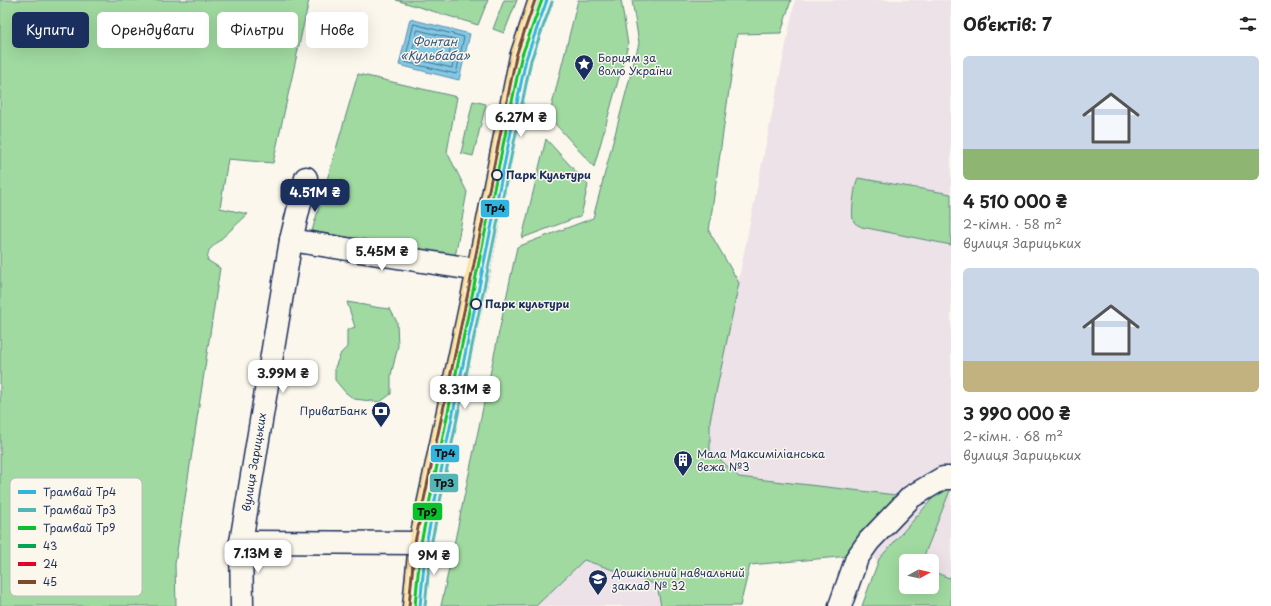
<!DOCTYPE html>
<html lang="uk">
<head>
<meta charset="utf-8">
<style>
  body { margin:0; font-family:"Playpen Sans",sans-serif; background:#f6f6f6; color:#222; height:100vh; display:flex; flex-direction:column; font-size:15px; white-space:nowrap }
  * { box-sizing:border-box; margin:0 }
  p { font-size:13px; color:#767676 }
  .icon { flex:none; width:22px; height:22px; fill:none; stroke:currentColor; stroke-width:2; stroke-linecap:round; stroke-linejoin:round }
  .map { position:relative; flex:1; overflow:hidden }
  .details { display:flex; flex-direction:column; background:#fff; width:320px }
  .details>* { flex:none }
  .top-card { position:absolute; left:12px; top:12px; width:380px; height:36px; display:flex; gap:8px }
  .needle { width:26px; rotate:82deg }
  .tools { position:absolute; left:899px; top:554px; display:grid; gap:8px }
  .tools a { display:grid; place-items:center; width:40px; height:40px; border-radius:6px; background:#fff; box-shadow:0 4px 16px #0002; font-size:20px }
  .price { position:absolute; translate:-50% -34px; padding:0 9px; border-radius:8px; background:#fff; color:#222; font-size:13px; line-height:26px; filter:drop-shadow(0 1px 2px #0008) }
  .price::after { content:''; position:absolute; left:50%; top:24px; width:12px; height:9px; margin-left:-6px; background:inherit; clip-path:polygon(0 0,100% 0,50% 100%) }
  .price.active { background:#1b2f5e; color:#fff }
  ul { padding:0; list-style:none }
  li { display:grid; align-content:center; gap:8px; height:212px; padding:0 12px }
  li span { display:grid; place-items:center; height:124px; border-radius:6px; color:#555 }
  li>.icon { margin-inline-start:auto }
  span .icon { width:72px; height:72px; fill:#fffc; stroke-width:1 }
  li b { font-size:17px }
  h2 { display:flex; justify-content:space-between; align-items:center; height:48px; padding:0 12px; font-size:17px }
  .chip { padding:0 14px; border-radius:6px; background:#fff; box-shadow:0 4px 16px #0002; font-size:14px; line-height:36px }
  .chip.active { background:#1b2f5e; color:#fff }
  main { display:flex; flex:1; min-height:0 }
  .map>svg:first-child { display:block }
</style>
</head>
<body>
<main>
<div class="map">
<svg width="951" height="606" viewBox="0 0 951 606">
  <rect width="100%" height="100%" fill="#fbf7ec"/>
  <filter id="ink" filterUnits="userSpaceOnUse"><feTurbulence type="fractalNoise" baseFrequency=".025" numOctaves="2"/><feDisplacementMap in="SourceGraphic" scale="8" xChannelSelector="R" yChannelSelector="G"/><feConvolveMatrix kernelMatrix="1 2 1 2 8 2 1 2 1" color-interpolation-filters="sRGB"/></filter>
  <g filter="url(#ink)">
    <path fill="#ede2e8" d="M795,0H951V593L932,586V561H906L896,572L739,477L710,450V421Z
      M584,560L658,585L661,606H536Z"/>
    <path fill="#a0daa0" stroke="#5e847f" d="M0,0H309L273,163L228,159L220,208L248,214L209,250L207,260L220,268L175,564L176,606H0Z
      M396,0H488L478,25Z
      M504,0H517L504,33L493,29Z
      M578,0H621L628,45L594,167L549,117Z
      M632,0H791L781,33L737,34L709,231L739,283L710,421V450L739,477L905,496L850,556L750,565L740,606H661L657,585L584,560L536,606H441L517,247L593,218L639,43Z
      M358,74L457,97L447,152L467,192L455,257L312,231Z
      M473,101L486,104L473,156L461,153Z
      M546,139L588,185L581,216L522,238Z
      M858,178L951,194V245L862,227C858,225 854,224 853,219C851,214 855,182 858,178Z
      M347,302C362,304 375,308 390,309L397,322L398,346L391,375V394L380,402L354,399L345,392L335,380V367L341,353L347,347V330L355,327Z
      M951,488L922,561H906V587H932V571L949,578L951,576V606H862L879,559L940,490Z"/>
    <path fill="#82c9e3" stroke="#598bae" d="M410,19L470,34L459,80L399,65Z"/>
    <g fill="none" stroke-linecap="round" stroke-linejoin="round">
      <path stroke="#446d93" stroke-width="1" d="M414,24L464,37L456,74L405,62Z
        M418,30L458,40L452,68L411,58L417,32Z
        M423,37L451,44L448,60L446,61L418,54L421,39Z"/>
      <g stroke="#1b2f5e" stroke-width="25">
        <g id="minor">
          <path d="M291,240L478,270"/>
          <path d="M241,542L420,543"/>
          <path id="s1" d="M242,606L241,542L291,240L306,178"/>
          <path d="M840,606L857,558L869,541L911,497L943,478H951"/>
        </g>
      </g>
      <g stroke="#1b2f5e" stroke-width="25">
        <path id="major" d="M414,606L420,543L478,270L521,57L540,0"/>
      </g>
      <use href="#minor" stroke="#fbf7ec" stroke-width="22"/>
      <use href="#major" stroke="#ffdd96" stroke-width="22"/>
      <g stroke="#fbf7ec" stroke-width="6">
        <path id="bus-1" d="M414,606L420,543L478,270L521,57L540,0"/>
      </g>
      <g stroke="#fbf7ec" stroke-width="6">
        <path id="bus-2" d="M419,606L425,544L483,271L526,58L545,2"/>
      </g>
      <g stroke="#fbf7ec" stroke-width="6">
        <path id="bus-3" d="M409,606L415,542L473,269L516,56L535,0"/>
      </g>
      <use href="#bus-1" stroke="#00a651" stroke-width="3"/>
      <use href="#bus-2" stroke="#e4002b" stroke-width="3"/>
      <use href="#bus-3" stroke="#7a4b2a" stroke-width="3"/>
      <g stroke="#fbf7ec" stroke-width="6">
        <path id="tram-1" d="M420,606L426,544L526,59L547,0"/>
      </g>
      <g stroke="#fbf7ec" stroke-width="6">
        <path id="tram-2" d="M425,606L431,545L531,60L552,2"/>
      </g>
      <g stroke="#fbf7ec" stroke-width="6">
        <path id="tram-3" d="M415,606L421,543L521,58L542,0"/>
      </g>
      <use href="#tram-1" stroke="#31b4de" stroke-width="3"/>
      <use href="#tram-2" stroke="#54b5b6" stroke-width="3"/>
      <use href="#tram-3" stroke="#08c12b" stroke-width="3"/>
    </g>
  </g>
  <defs>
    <g id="sight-pin" transform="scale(1)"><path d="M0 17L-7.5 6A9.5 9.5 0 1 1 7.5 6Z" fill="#1b2f5e" stroke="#fbf7ec"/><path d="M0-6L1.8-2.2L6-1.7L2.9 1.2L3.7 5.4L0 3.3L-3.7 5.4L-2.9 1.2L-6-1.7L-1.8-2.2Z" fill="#fff"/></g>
    <g id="bank-pin" transform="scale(1)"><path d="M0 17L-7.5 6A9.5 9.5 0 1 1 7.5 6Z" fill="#1b2f5e" stroke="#fbf7ec"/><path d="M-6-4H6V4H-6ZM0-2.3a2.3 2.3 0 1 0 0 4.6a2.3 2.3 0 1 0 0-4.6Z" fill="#fff"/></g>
    <g id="building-pin" transform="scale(1)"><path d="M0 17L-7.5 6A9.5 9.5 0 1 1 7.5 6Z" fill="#1b2f5e" stroke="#fbf7ec"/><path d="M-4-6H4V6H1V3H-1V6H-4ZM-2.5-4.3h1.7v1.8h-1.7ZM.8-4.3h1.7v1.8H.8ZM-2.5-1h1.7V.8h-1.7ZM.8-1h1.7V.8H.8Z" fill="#fff"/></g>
    <g id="school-pin" transform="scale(1)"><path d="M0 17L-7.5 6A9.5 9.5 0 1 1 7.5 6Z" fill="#1b2f5e" stroke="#fbf7ec"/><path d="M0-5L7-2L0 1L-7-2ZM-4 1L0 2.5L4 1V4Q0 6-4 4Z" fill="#fff"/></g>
  </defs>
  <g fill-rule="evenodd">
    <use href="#sight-pin" x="584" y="64"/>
    <use href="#bank-pin" x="381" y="411"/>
    <use href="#building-pin" x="683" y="460"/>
    <use href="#school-pin" x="598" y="579"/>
  </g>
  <g fill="#fbf7ec" stroke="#1b2f5e" stroke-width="2">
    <circle cx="497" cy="175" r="5"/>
    <circle cx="476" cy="304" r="5"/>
  </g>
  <g text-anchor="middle" stroke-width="3" stroke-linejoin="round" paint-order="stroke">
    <g font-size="11" fill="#1b2f5e" stroke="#fbf7ec" text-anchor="start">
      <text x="598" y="62">Борцям за<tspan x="598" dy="13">волю України</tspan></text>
      <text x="367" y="415" text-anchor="end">ПриватБанк</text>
      <text x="697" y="458">Мала Максиміліанська<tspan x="697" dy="13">вежа №3</tspan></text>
      <text x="612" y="577">Дошкільний навчальний<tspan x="612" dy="13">заклад № 32</tspan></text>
    </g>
    <g font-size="11" font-weight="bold" fill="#1b2f5e" stroke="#fbf7ec" text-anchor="start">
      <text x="506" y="179">Парк Культури</text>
      <text x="485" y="308">Парк культури</text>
    </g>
    <g font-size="11" fill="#1b2f5e" stroke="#fbf7ec">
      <text dy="4" stroke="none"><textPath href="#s1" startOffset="145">вулиця Зарицьких</textPath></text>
    </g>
    <g font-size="12" font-style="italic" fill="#35567f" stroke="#fbf7ec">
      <text x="435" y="46">Фонтан<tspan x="435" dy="14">«Кульбаба»</tspan></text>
    </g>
  </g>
  <rect x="10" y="478" width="132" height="118" rx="6" fill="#fbf7ec" stroke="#b8bbc1" stroke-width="1"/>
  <rect x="18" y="490" width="18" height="4" fill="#31b4de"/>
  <rect x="18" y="508" width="18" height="4" fill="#54b5b6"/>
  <rect x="18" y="526" width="18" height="4" fill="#08c12b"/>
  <rect x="18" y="544" width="18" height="4" fill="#00a651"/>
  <rect x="18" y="562" width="18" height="4" fill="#e4002b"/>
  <rect x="18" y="580" width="18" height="4" fill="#7a4b2a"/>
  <g font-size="11" fill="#1b2f5e">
    <text x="43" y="496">Трамвай Тр4</text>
    <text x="43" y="514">Трамвай Тр3</text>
    <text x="43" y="532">Трамвай Тр9</text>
    <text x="43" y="550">43</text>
    <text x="43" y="568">24</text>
    <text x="43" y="586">45</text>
  </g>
  <g stroke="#fbf7ec" stroke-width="1.5">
    <rect x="480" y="199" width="30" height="19" rx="4" fill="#31b4de"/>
    <rect x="430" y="444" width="30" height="19" rx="4" fill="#31b4de"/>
    <rect x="429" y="473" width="30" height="20" rx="4" fill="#54b5b6"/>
    <rect x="412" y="502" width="31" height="19" rx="4" fill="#08c12b"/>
  </g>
  <g font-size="11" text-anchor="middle" font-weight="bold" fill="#111">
    <text x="495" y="212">Тр4</text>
    <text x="445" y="457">Тр4</text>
    <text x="444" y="487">Тр3</text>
    <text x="427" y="516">Тр9</text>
  </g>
</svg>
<div class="tools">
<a><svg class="needle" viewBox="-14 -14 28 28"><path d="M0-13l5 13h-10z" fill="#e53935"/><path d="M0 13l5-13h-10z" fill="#767676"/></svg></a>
</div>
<b class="price" style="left:521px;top:138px">6.27M ₴</b>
<b class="price active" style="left:315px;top:213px">4.51M ₴</b>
<b class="price" style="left:382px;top:272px">5.45M ₴</b>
<b class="price" style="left:283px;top:394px">3.99M ₴</b>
<b class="price" style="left:465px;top:410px">8.31M ₴</b>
<b class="price" style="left:258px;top:574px">7.13M ₴</b>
<b class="price" style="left:434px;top:576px">9M ₴</b>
<div class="top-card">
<a class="chip active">Купити</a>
<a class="chip">Орендувати</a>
<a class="chip">Фільтри</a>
<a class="chip">Нове</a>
</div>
</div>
<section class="details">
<h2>Об’єктів: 7<svg class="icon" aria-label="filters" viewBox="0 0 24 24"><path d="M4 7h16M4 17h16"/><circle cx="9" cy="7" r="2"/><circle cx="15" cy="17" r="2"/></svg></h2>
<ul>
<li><span style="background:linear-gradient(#c9d6e8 75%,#8fb573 0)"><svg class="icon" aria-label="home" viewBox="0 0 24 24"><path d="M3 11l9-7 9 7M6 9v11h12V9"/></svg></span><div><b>4 510 000 ₴</b><p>2-кімн. · 58 m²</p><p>вулиця Зарицьких</p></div></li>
<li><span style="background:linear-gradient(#c9d6e8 75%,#c2b280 0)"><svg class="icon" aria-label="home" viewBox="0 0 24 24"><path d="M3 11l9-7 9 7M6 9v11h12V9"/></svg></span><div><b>3 990 000 ₴</b><p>2-кімн. · 68 m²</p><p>вулиця Зарицьких</p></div></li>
</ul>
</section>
</main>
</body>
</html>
